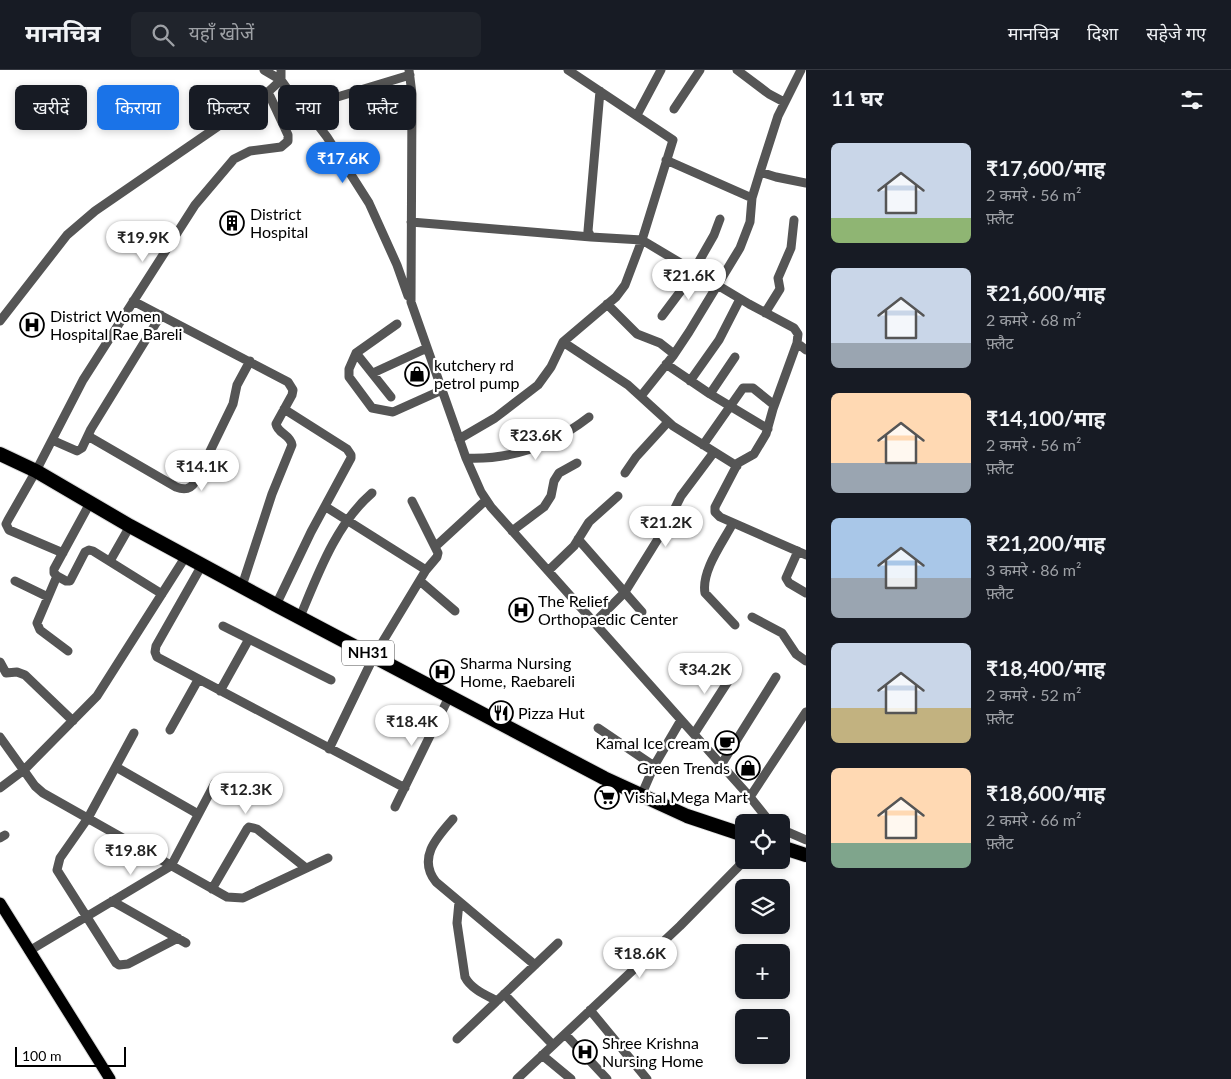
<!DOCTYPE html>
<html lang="hi">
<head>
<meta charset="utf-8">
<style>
  body { margin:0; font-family:Lato,"Noto Sans Devanagari",sans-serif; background:#20242c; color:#f1f3f6; height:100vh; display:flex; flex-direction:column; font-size:19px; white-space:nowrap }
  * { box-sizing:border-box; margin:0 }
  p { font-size:16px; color:#9ea1a6 }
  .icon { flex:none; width:28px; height:28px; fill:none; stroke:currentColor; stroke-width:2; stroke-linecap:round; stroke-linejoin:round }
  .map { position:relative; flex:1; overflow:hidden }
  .side { display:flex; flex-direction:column; background:#171b24; width:425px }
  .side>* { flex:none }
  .top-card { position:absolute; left:15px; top:15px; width:475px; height:45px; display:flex; gap:10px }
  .buttons { position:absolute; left:735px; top:744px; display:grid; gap:10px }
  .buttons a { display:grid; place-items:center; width:55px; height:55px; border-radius:8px; background:#171b24; box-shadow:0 2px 8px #0003; font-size:25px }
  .scale { position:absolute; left:15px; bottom:12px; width:111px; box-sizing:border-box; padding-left:5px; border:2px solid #000; border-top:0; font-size:14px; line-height:18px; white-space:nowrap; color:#000; -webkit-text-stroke:4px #fff; paint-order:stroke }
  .price { position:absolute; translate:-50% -42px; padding:0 11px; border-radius:18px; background:#fff; color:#222; font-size:16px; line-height:32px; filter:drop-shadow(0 1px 2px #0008) }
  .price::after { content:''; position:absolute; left:50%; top:30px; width:15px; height:11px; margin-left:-8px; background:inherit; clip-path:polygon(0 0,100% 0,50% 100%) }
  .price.current { background:#1a73e8; color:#fff }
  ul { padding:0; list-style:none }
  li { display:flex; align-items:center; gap:15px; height:125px; padding:0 25px }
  li span { display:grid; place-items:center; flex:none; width:140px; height:100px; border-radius:8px; color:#555 }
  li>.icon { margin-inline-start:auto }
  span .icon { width:60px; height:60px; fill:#fffc; stroke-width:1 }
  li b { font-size:21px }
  h2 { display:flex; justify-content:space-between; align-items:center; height:60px; padding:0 25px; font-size:21px }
  .chip { padding:0 18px; border-radius:8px; background:#171b24; box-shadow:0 2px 8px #0003; font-size:18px; line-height:45px }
  .chip.current { background:#1a73e8; color:#fff }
  header { display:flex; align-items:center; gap:30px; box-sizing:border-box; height:70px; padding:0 25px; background:#171b24; border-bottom:1px solid #363941 }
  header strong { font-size:24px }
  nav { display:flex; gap:28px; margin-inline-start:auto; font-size:18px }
  .search { width:350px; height:45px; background:#20242c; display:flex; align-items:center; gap:12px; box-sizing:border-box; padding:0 18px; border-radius:8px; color:#9ea1a6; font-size:19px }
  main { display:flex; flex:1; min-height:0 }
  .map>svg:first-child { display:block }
</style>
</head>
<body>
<header>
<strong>मानचित्र</strong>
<div class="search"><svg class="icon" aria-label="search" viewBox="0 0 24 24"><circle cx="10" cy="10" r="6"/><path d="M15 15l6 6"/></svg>यहाँ खोजें</div>
<nav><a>मानचित्र</a><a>दिशा</a><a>सहेजे गए</a></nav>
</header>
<main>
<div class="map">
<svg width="806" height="1009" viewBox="0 0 806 1009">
  <rect width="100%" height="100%" fill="#fff"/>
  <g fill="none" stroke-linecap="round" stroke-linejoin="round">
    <g stroke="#dbdbdb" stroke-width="13">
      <path id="major" d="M0,833L110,1009"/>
    </g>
    <g stroke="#dbdbdb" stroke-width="16">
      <path id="highway" d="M0,384L36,401L130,456L276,535L604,708L687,746L744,765
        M781,777L806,785"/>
    </g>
    <path stroke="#555" stroke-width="9" d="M264,0L281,10L301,38L311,46L327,67L369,133L397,195L408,226
      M409,0L412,24L411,232L466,388L481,422L491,437L750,727L770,752
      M568,0L673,70L642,170L749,234L794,258L798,264L797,273L806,280
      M737,0L769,24L784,32
      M301,38L410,5
      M674,39L700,0
      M637,45L661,0
      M666,90L752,128L760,102L776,107L806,113
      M760,102L778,46L801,0
      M411,152L591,167
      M133,231L288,312L293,320L292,325L276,354C278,364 290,364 292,375L272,424L242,516
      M607,234L637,264L660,273L674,284
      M765,243L780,219L778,208L791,178L794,150
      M662,246L686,214L714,165L720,149
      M0,251L67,165L95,141L268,22L281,10V0
      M397,254L356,283L349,299V307L372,338L393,342L442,320
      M563,272L628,315L673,356L737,396
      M797,273L773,339L766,364L754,384L738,393L715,437V442L720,447L806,485
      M356,283L391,327
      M666,294L710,324L768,359
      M373,303L427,278
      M690,311L719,270L740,229
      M710,324L735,287
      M641,326L673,286L689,262L740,178L750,152L752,128
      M88,366L176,417C184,420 190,420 195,412L233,334L237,315L250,291
      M459,369L495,348L538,315L551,297L563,272L616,227L625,215L642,170L591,167L588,161L600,21
      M52,370L77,381L82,378L91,359L161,245
      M703,375L743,318H753L774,335
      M466,388C512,390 553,375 589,347
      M625,403L636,387L668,352
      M412,431L438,483L437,487L426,500
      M326,437L426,500L374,586L329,679
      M733,453C723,472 701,501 705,523L735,555
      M512,461L544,437L551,426L554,411L559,403L577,393
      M578,469L642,542
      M436,476L486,430
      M798,481L786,508L789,513L806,523
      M63,483L9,460L6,454L8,450L36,401L83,310L195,135L234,89L250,81L281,77L288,71V65L268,22
      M110,491L130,456
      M202,495L156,576L155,582L157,587L405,718
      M548,501L574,476L589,452L618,426
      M57,506L66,511H70L85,482L89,480L93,481L162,524
      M15,511L48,527
      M420,511L455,541
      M276,535L311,462L351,388V385L347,379L284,339
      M300,547C318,504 336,454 372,423
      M752,547L782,563L796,584L806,591
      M594,553L625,522L666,456L681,426L714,382
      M223,556L331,610
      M68,581L40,560L37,553L57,506L54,503V499L90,433
      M0,592L6,603L17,602L25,605L73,651
      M220,621L249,569
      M598,658L654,696
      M170,660L198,610
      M134,663L88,748L60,788L57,800L116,893L119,895L128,894L178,868
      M694,664L736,599
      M0,667L35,716L43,723L227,827L243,828L328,788
      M721,695L776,607
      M116,697L198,744
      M0,718L24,700L97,626L186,486
      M641,726L654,696L681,650
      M750,727L806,642
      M395,737L449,627
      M453,749C437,767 417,788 436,812L535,895
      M781,759L806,770
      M0,768L5,765
      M212,819L247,759L249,757L257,759L306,798
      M112,831L186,873
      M459,832L457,853L465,907C471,919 486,925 497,931
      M29,881L171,796L215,713
      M504,924L553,975
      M590,940L647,1009
      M565,964L607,1009
      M457,969L558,873
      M542,985L571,1009
      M517,1009L680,856L745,790"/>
    <use href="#major" stroke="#000" stroke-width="11"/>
    <use href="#highway" stroke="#000" stroke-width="14"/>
  </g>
  <defs>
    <g id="building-ring" transform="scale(1.25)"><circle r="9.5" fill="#fff" stroke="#000" stroke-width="1.5"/><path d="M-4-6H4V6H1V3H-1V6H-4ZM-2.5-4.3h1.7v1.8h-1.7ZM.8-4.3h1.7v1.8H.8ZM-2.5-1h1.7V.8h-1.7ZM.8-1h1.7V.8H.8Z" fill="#000"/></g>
    <g id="hospital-ring" transform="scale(1.25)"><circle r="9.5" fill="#fff" stroke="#000" stroke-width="1.5"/><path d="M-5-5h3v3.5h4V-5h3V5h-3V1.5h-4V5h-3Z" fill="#000"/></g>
    <g id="shop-ring" transform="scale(1.25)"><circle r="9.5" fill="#fff" stroke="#000" stroke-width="1.5"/><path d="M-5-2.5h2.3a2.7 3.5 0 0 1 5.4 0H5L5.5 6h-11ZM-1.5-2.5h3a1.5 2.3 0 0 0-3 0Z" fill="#000"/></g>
    <g id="restaurant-ring" transform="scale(1.25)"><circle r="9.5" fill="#fff" stroke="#000" stroke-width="1.5"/><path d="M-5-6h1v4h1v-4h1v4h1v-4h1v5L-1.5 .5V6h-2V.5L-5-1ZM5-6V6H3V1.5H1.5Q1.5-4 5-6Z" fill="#000"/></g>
    <g id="cafe-ring" transform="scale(1.25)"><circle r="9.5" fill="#fff" stroke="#000" stroke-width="1.5"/><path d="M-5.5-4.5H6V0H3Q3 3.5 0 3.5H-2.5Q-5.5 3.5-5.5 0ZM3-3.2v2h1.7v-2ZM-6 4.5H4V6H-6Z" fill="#000"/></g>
    <g id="supermarket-ring" transform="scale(1.25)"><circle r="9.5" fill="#fff" stroke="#000" stroke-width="1.5"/><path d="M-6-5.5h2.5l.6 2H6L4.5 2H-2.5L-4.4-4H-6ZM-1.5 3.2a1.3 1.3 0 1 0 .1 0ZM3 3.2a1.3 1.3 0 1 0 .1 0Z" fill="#000"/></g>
  </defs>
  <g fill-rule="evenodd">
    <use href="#building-ring" x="232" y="153"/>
    <use href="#hospital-ring" x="32" y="255"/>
    <use href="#shop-ring" x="417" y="304"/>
    <use href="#hospital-ring" x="521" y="540"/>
    <use href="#hospital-ring" x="442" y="602"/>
    <use href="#restaurant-ring" x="501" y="643"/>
    <use href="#cafe-ring" x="727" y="673"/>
    <use href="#shop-ring" x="748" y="698"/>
    <use href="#supermarket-ring" x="607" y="727"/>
    <use href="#hospital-ring" x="585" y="982"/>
  </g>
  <g text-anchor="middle" stroke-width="4.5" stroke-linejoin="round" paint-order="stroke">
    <rect fill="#fff" stroke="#4c4c4c" stroke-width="1" x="342" y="570.5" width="52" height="25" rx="4"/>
    <g font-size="15" font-weight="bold" fill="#000">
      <text x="368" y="588">NH31</text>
    </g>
    <g font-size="16" fill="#000" stroke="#fff" text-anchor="start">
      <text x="250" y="150">District<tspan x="250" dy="18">Hospital</tspan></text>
      <text x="50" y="252">District Women<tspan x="50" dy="18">Hospital Rae Bareli</tspan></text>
      <text x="434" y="301">kutchery rd<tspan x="434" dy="18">petrol pump</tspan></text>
      <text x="538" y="537">The Relief<tspan x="538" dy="18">Orthopaedic Center</tspan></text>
      <text x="460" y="599">Sharma Nursing<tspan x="460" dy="18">Home, Raebareli</tspan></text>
      <text x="518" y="649">Pizza Hut</text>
      <text x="710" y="679" text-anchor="end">Kamal Ice cream</text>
      <text x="730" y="704" text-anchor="end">Green Trends</text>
      <text x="624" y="733">Vishal Mega Mart</text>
      <text x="602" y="979">Shree Krishna<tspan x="602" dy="18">Nursing Home</tspan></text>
    </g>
  </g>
</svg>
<div class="buttons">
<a><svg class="icon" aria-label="locate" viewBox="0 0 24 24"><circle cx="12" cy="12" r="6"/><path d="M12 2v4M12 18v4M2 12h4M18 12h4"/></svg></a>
<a><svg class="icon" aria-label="layers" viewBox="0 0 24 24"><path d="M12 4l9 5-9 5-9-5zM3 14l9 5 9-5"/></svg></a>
<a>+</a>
<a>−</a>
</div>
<div class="scale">100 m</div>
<b class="price current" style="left:343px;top:114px">₹17.6K</b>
<b class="price" style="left:143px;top:193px">₹19.9K</b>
<b class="price" style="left:689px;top:231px">₹21.6K</b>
<b class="price" style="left:536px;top:391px">₹23.6K</b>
<b class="price" style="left:202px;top:422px">₹14.1K</b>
<b class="price" style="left:666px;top:478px">₹21.2K</b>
<b class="price" style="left:705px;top:625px">₹34.2K</b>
<b class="price" style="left:412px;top:677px">₹18.4K</b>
<b class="price" style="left:246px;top:745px">₹12.3K</b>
<b class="price" style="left:131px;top:806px">₹19.8K</b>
<b class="price" style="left:640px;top:909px">₹18.6K</b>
<div class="top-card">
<a class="chip">खरीदें</a>
<a class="chip current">किराया</a>
<a class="chip">फ़िल्टर</a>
<a class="chip">नया</a>
<a class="chip">फ़्लैट</a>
</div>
</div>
<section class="side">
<h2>11 घर<svg class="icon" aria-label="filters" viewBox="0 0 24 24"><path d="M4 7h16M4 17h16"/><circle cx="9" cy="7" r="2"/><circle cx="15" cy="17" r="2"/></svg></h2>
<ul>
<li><span style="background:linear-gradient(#c9d6e8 75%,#8fb573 0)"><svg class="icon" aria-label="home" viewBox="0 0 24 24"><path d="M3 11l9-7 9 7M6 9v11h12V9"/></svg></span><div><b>₹17,600/माह</b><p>2 कमरे · 56 m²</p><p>फ़्लैट</p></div></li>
<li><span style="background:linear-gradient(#c9d6e8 75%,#9aa5b1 0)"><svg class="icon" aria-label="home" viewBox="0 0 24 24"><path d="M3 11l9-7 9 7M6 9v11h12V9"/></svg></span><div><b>₹21,600/माह</b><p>2 कमरे · 68 m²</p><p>फ़्लैट</p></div></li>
<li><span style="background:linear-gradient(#ffd9b3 70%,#9aa5b1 0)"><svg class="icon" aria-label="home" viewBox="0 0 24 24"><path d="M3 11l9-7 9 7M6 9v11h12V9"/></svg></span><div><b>₹14,100/माह</b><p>2 कमरे · 56 m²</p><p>फ़्लैट</p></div></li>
<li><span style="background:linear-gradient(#a9c7e8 60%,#9aa5b1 0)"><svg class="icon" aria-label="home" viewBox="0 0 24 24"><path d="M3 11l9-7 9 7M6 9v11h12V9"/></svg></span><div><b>₹21,200/माह</b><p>3 कमरे · 86 m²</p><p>फ़्लैट</p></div></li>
<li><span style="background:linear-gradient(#c9d6e8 65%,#c2b280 0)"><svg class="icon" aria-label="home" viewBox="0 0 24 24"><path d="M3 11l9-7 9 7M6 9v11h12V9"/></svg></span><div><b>₹18,400/माह</b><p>2 कमरे · 52 m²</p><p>फ़्लैट</p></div></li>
<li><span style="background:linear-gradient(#ffd9b3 75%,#7fa58c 0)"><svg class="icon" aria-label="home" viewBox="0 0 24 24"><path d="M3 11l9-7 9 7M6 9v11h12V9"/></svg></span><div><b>₹18,600/माह</b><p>2 कमरे · 66 m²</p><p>फ़्लैट</p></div></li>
</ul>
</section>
</main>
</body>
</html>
